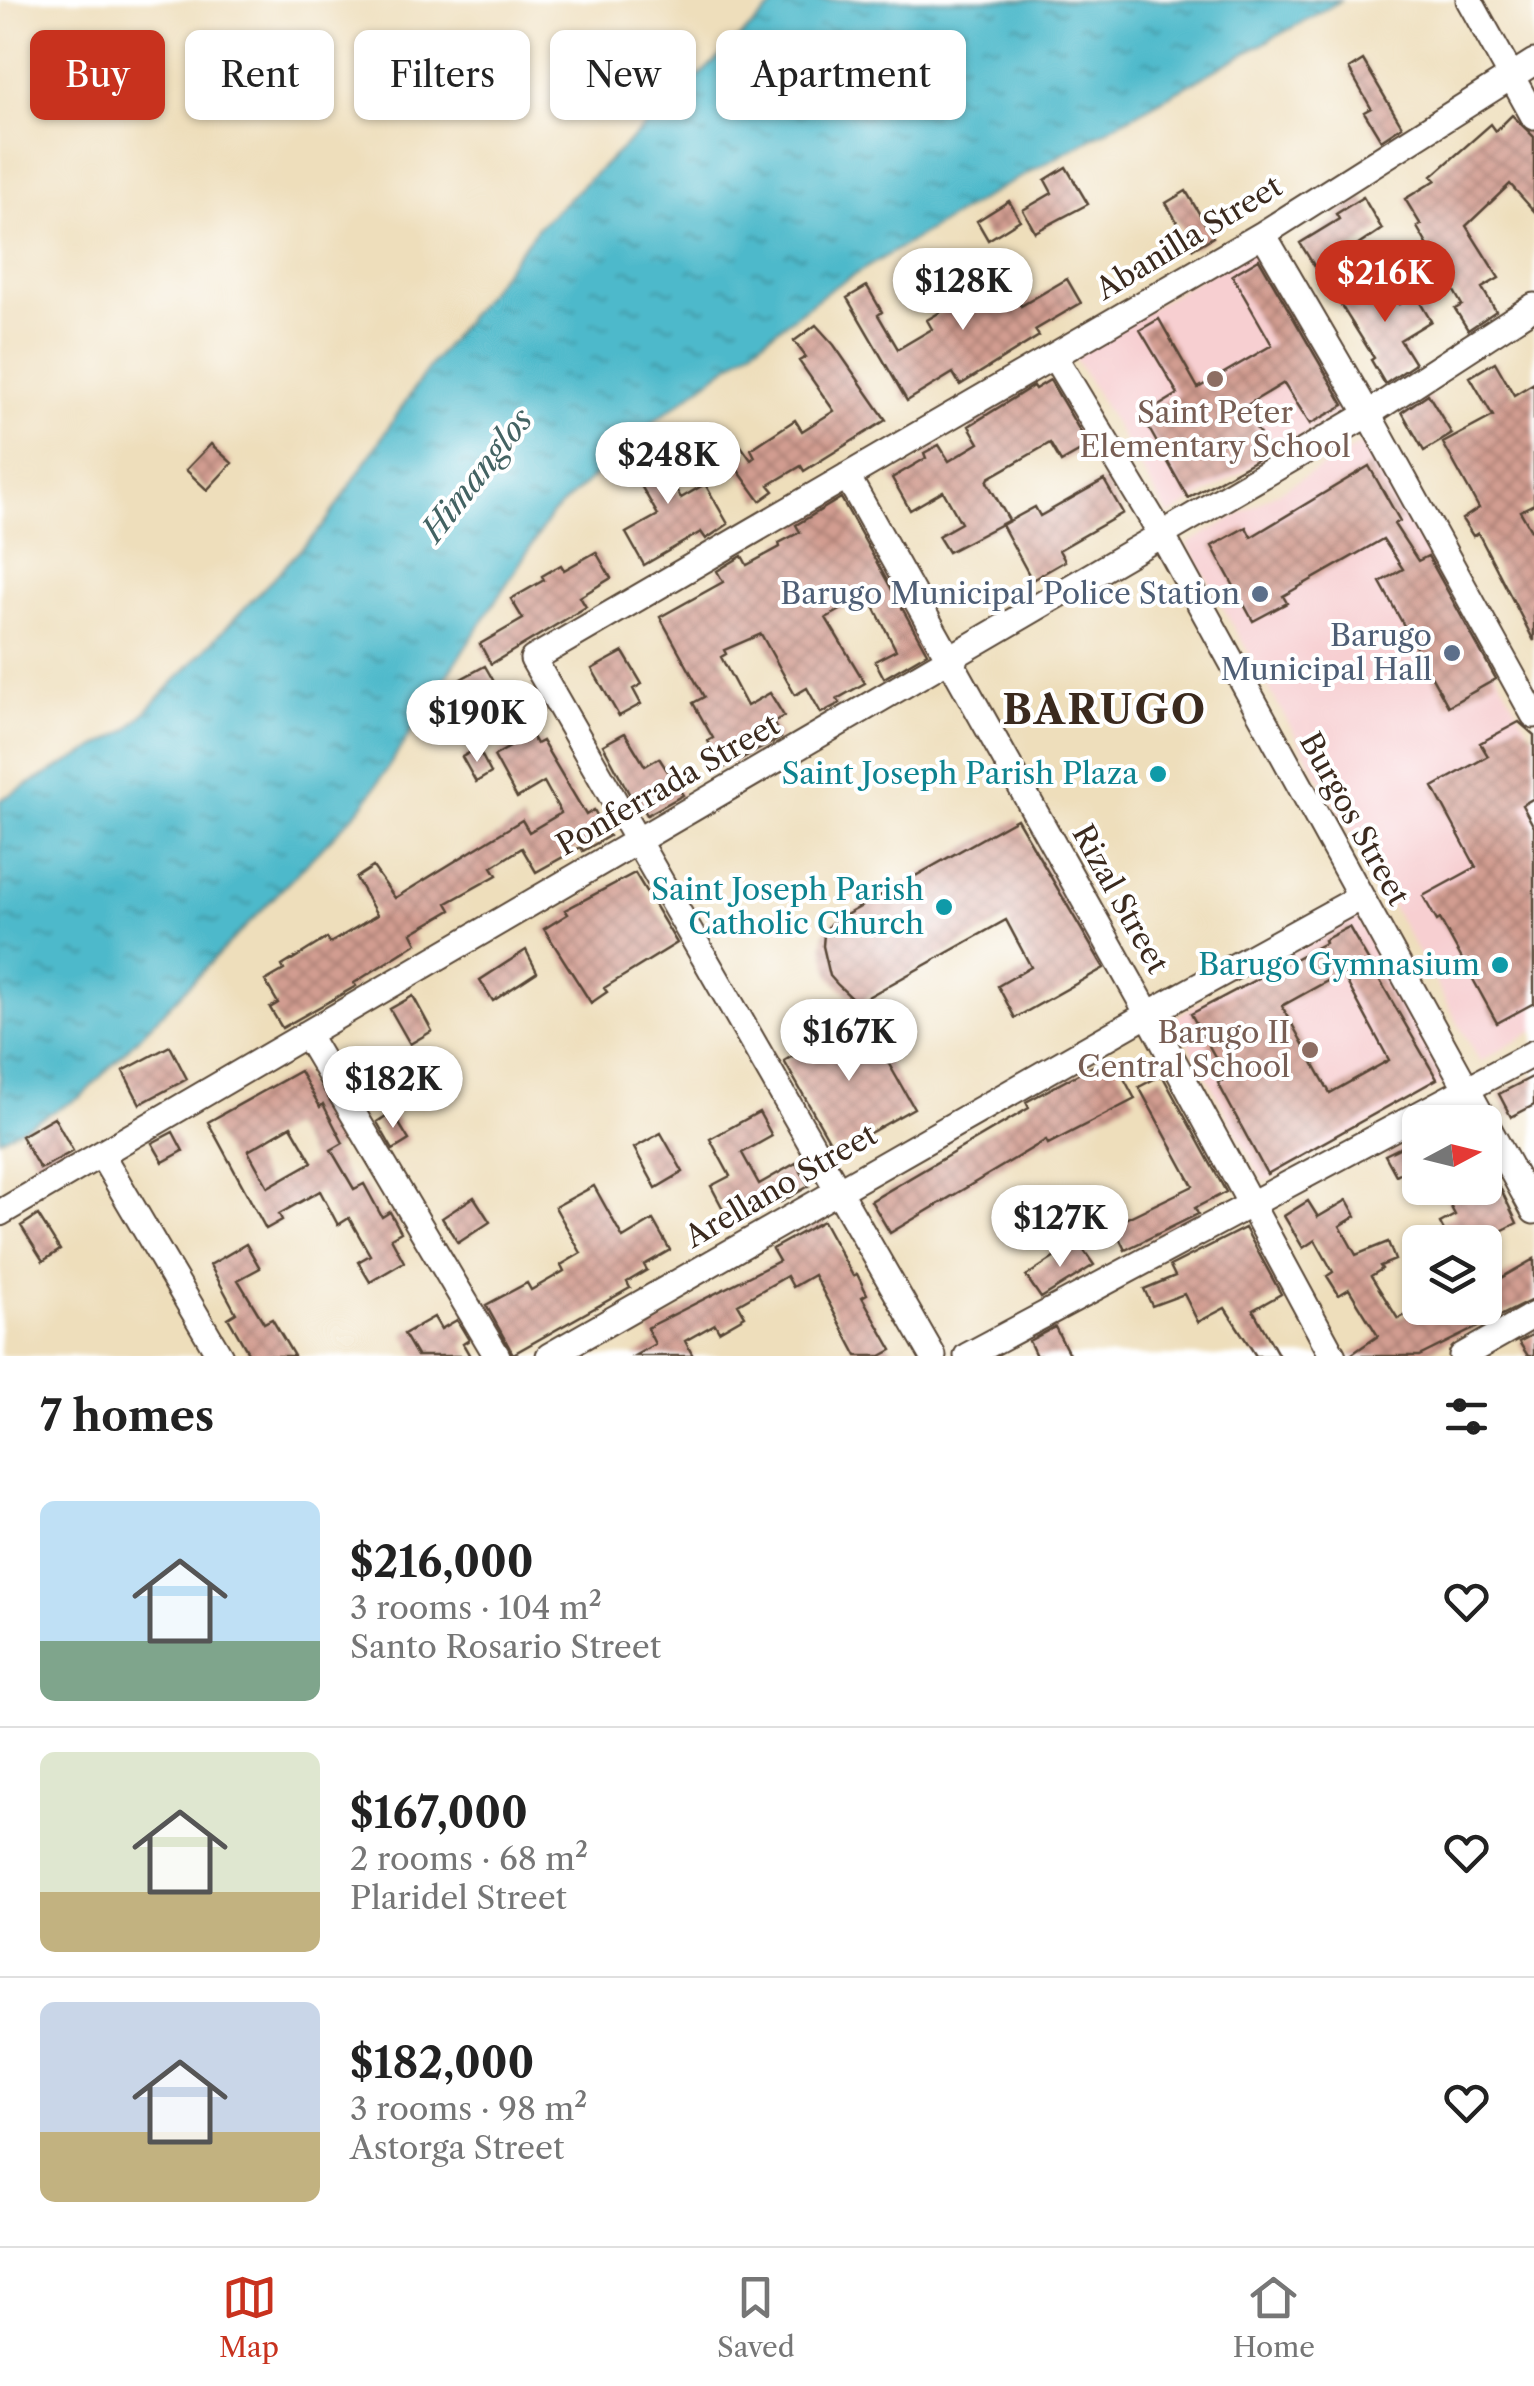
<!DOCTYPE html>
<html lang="en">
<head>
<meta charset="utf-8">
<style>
  body { margin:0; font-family:"Libre Caslon Text",serif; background:#f2f2f2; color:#222; height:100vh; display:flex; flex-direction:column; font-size:38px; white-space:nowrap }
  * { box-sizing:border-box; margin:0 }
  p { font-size:32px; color:#767676 }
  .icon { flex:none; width:55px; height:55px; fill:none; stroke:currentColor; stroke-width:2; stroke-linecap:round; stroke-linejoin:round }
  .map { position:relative; height:1356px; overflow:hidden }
  .side { display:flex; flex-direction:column; background:#fff; flex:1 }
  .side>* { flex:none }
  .top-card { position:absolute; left:30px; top:30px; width:1000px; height:90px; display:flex; gap:20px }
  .needle { width:65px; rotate:83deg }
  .buttons { position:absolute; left:1402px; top:1105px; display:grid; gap:20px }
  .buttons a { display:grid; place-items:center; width:100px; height:100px; border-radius:15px; background:#fff; box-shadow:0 2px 8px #0004; font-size:50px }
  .price { position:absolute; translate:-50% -85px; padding:0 22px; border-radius:35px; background:#fff; color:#222; font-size:32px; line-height:65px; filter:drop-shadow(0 2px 5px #0008) }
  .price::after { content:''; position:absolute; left:50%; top:60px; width:30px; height:22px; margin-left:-15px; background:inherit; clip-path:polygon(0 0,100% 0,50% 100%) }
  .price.current { background:#c8321e; color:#fff }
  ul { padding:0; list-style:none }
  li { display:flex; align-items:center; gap:30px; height:250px; padding:0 40px }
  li+li { border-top:2px solid #e0e0e0 }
  li span { display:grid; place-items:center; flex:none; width:280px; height:200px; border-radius:15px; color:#555 }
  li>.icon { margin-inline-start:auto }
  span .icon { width:120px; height:120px; fill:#fffc; stroke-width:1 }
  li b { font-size:42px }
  h2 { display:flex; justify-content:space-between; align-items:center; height:120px; padding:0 40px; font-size:42px }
  .tag { padding:0 35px; border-radius:15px; background:#fff; box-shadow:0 2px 8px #0004; font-size:35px; line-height:90px }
  .tag.current { background:#c8321e; color:#fff }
  .menu { display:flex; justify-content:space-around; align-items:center; height:140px; border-top:2px solid #e0e0e0; background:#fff; font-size:28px; color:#767676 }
  .menu a { display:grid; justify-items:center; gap:5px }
  .menu .current { color:#c8321e }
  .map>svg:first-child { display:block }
</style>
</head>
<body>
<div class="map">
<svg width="1534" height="1356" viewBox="0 0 1534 1356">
  <defs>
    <pattern id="water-ripples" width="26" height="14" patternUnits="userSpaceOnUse" patternTransform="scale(2.5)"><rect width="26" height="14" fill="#4eb9cb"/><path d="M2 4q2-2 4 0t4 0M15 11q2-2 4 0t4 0" fill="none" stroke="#4297a4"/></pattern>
    <pattern id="building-cross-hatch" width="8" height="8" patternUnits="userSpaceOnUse" patternTransform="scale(2.5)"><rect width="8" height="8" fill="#d29d91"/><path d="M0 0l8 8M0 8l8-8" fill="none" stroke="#ac8076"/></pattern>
  </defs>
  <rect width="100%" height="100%" fill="#fff"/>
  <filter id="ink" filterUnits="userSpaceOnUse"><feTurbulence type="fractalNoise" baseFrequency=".01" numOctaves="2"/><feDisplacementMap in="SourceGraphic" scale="20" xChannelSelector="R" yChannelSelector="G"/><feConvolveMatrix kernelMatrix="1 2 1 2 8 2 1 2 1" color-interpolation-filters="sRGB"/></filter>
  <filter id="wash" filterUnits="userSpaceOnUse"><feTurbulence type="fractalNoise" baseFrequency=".0048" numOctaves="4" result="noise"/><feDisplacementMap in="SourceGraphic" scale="40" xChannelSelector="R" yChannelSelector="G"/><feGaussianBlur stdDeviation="2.25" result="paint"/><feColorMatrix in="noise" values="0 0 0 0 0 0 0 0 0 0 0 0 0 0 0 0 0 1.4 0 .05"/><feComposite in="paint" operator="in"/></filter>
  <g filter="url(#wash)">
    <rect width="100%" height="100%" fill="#eedebb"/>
    <path fill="#f7cfd1" d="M1260,242L1356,403L1169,516L1073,355Z
      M1365,442L1534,739V1031L1480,1062L1187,544Z
      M1357,917L1446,1082L1264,1182L1174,1017Z"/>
    <path fill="url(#water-ripples)" stroke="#447274" stroke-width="2.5" d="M780,0H1342L992,193L832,288L652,423L551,515L365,803L81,1097L0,1139V800L128,730L324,525L426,371L540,225Z"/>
    <g id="blocks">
      <path fill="url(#building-cross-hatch)" fill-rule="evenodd" d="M1363,60L1402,126L1381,140L1364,112L1371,108L1349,69Z
        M1512,115L1534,137V211L1510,184L1466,226L1499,278L1482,288L1496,311L1468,330L1455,309L1462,305L1417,227L1421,225L1405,199L1436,180L1432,176L1491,124L1496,131Z
        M1066,167L1088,204L1035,232L1023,210L1052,193L1045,180Z
        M1186,191L1213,237L1193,249L1166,203Z
        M1363,197L1382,229L1318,272L1300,243L1339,219L1336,214Z
        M1009,201L1020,220L988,240L977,221Z
        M1259,259L1344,405L1310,424L1284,383L1244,407L1270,452L1188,498L1142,416L1178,394L1140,330L1159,319L1198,388L1272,345L1232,275Z
        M1000,271L1021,306L1067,279L1081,303L1035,330L1039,336L960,385L953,373L907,401L847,298L867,286L882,312L878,315L898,349L932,329L927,320L974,292L972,289Z
        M1382,276L1399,304L1415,294L1431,321L1400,340L1415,364L1385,384L1371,360L1374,358L1339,302Z
        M816,325L834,345L886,420L804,471L801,466L769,485L774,491L760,501L727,455L741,446L751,460L755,457L751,449L795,420L802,431L834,411L799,361L806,357L794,341Z
        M1495,362L1514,395L1534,383V504L1520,511L1534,535V641L1478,533L1473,536L1462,519L1479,508L1443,443L1493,416L1470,377Z
        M1050,380L1089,446L1061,462L1050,443L989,478L987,482L1009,520L948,552L938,536L961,523L943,491L910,510L892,478L926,458L924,453L939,445L949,461L979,443L969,426L1033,386L1035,389Z
        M1428,394L1452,434L1424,451L1402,412Z
        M646,437L681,498L705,484L728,524L706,539L701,532L644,565L626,533L658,515L621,451Z
        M211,444L232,463L207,490L186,470Z
        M1369,466L1400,521L1394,524L1418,561L1428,556L1496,679L1448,706L1380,582L1403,569L1383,539L1283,596L1287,603L1253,621L1212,546L1246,527L1251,537Z
        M1104,480L1123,513L1059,550L1065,561L1032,580L1002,525L1035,507L1040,516Z
        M841,498L927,653L884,678L875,661L896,650L868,595L826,618L865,683L837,699L840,703L821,713L807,688L795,695L761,634L724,650L726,654L721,657L747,706L770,693L784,716L773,722L781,738L723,768L708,741L713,738L693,703L704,697L660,617L723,582L717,571L742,556L747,565L780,547L779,543L800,532L796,525Z
        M596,552L611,578L580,597L586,607L491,664L480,644L523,619L511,599L544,580L542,576L561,565L564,570Z
        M623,652L642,684L633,689L641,704L619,716L592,669Z
        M485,666L497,687L474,701L461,679Z
        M1519,722L1534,735V798L1522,805L1534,827V1003L1497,1023L1440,919L1437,921L1423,896L1476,867L1433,787L1488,756L1480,743Z
        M625,733L645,766L659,758L683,795L647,815L635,794L631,797L603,745Z
        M531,735L536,744L542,741L586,815L594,810L609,836L583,851L581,847L536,872L522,848L492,867L497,875L447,903L451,910L412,933L417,943L354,983L356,986L282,1028L270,1008L278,1003L265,981L284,970L282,966L327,938L330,943L377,915L356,878L373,867L395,898L522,820L529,832L561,813L544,782L517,798L494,756Z
        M478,748L491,773L476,782L462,757Z
        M1017,819L1104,968L1015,1018L998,986L1031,967L1006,920L857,1003L838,985L830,976L823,946L824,934L830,924Z
        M635,873L677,943L604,988L607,992L591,1003L544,929L568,914L565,910Z
        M1349,927L1437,1079L1267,1174L1218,1083L1227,1078L1191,1014L1325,943L1324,940ZM1342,973L1389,1060L1330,1093L1282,1006Z
        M526,950L537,972L493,1001L480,980Z
        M413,996L432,1031L410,1044L390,1009Z
        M862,1017L914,1108L836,1152L784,1061Z
        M170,1046L187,1079L140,1104L123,1071Z
        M1112,1056L1135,1099L1048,1144L1046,1140L890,1233L871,1201L1029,1108L1026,1102Z
        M373,1058L389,1083L367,1097L351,1072Z
        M300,1071L320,1107L323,1104L343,1143L331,1150L354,1189L364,1184L382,1217L390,1212L401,1232L391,1238L404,1262L370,1282L358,1262L370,1255L349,1218L338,1225L320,1191L279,1214L282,1220L266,1229L208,1122ZM291,1126L312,1162L268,1187L248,1151Z
        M1162,1075L1226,1192L1195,1208L1198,1214L1125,1250L1113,1225L1193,1186L1139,1087Z
        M1534,1076V1105L1511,1117L1499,1094Z
        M392,1112L409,1140L393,1150L377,1122Z
        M759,1112L772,1136L742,1153L759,1184L796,1163L809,1186L781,1202L778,1196L730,1222L711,1186L730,1176L710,1139Z
        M54,1117L73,1151L40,1169L21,1136Z
        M173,1132L183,1151L163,1162L152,1143Z
        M661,1133L683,1172L656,1188L634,1148Z
        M1420,1138V1162L1396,1175L1385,1155Z
        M1485,1156L1517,1223L1479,1242H1450L1440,1223L1455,1215L1441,1188H1485Z
        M594,1186L623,1238L653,1220L670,1250L644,1265L647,1270L627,1282L630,1288L513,1354L486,1305L527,1283L531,1290L564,1271L561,1265L581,1253L555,1207Z
        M474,1197L490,1222L458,1243L442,1218Z
        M1347,1200L1356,1216L1340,1226L1356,1255L1388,1242L1395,1260L1380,1266L1382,1269L1371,1276L1398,1319L1418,1308H1485V1255L1499,1279L1534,1259V1299L1419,1356H1349L1378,1336L1349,1289L1339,1295L1327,1276L1333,1272L1315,1240L1303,1248L1284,1216L1308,1201L1318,1217Z
        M38,1215L60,1250L43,1261L21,1226Z
        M823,1221L853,1276L857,1274L867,1294L862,1297L892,1350L881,1356H857L814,1275L793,1287L787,1276L738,1304L745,1316L719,1331L715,1324L685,1341L693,1356H634L655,1344L647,1328L779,1261L772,1249Z
        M1245,1228L1281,1294L1253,1310L1279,1356H1256L1225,1308L1198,1322L1184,1294L1152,1306L1144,1289L1175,1276L1170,1266Z
        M1078,1242L1094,1265L1041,1298L1026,1276Z
        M246,1244L260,1268L238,1280L264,1323L272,1319L294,1356H250L228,1318L236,1313L210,1265Z
        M434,1317L441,1329L457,1320L469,1340L463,1344L470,1356H417L404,1334Z
        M1055,1327L1070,1356H1036L1029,1341Z
        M1534,1334V1356H1528L1519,1342Z"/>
    </g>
  </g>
  <g filter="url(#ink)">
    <use href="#blocks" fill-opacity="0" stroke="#564536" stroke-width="2.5"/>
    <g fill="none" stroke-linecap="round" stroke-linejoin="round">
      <g stroke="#564536" stroke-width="29">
        <path id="minor" d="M1469,0L1534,117
          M1263,234L1368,414L1534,715
          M1054,356L1162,535L1534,1211
          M847,476L1148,1014L1333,1356
          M306,1034L497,1356
          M101,1154L220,1356
          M0,1213L1368,414L1534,306
          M549,1356L1148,1014L1359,898
          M933,1356L533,659L1263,234L1534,62
          M967,1356L1534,1053
          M1462,1356L1534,1315"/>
      </g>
      <use href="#minor" stroke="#fff" stroke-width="25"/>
    </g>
  </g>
  <g fill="#8d6e63" stroke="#fff" stroke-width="4">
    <circle cx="1215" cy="379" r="10"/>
    <circle cx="1310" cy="1050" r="10"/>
  </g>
  <g fill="#5c6f8a" stroke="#fff" stroke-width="4">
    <circle cx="1260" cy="594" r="10"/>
    <circle cx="1452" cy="653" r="10"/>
  </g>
  <g fill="#0f9aa8" stroke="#fff" stroke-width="4">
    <circle cx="1158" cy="774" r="10"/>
    <circle cx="944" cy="907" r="10"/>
    <circle cx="1500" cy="965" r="10"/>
  </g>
  <g text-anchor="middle" stroke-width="8" stroke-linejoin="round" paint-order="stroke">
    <g font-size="30" fill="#3b2a1e" stroke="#fff">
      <text transform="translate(1189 238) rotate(-31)" y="10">Abanilla Street</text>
      <text transform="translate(668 785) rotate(-30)" y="10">Ponferrada Street</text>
      <text transform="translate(1354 819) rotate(61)" y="10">Burgos Street</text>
      <text transform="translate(1120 899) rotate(61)" y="10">Rizal Street</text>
      <text transform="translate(781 1186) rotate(-30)" y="10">Arellano Street</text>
    </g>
    <g font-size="30" fill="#785e54" stroke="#fff">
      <text x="1215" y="423">Saint Peter<tspan x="1215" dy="34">Elementary School</tspan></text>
      <text x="1290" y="1043" text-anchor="end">Barugo II<tspan x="1290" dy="34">Central School</tspan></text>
    </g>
    <g font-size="30" fill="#4e5e75" stroke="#fff" text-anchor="end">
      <text x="1240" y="604">Barugo Municipal Police Station</text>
      <text x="1432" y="646">Barugo<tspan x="1432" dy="34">Municipal Hall</tspan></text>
    </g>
    <g font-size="30" fill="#0d838f" stroke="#fff" text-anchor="end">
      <text x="1138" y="784">Saint Joseph Parish Plaza</text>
      <text x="924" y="900">Saint Joseph Parish<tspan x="924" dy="34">Catholic Church</tspan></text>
      <text x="1480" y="975">Barugo Gymnasium</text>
    </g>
    <g font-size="32" font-style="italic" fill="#436363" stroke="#fff">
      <text transform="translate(477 475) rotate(-52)" y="11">Himanglos</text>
    </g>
    <g font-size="40" font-weight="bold" letter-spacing="2.5" fill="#3b2a1e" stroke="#fff">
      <text x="1105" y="724">BARUGO</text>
    </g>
  </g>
</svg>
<div class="buttons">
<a><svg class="needle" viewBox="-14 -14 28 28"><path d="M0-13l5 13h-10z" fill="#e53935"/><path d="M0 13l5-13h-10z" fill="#767676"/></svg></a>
<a><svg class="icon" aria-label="layers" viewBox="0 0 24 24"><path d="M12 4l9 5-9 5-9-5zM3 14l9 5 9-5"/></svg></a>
</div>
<b class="price current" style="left:1385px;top:325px">$216K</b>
<b class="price" style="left:963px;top:333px">$128K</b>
<b class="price" style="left:668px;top:507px">$248K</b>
<b class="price" style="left:477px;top:765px">$190K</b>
<b class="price" style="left:849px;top:1084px">$167K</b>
<b class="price" style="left:393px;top:1131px">$182K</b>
<b class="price" style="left:1060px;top:1270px">$127K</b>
<div class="top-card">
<a class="tag current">Buy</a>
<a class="tag">Rent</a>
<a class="tag">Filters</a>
<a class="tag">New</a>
<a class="tag">Apartment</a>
</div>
</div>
<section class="side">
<h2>7 homes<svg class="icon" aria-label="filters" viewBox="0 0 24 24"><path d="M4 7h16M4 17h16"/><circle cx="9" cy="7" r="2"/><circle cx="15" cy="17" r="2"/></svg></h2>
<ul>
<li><span style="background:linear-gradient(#bfe0f5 70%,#7fa58c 0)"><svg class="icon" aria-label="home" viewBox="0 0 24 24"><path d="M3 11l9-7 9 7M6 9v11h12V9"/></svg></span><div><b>$216,000</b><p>3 rooms · 104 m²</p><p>Santo Rosario Street</p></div><svg class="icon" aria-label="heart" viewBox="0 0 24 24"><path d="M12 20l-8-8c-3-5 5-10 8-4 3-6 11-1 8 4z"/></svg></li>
<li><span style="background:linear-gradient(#dfe7d0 70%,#c2b280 0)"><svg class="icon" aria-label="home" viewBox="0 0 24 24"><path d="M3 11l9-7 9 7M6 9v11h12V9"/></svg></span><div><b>$167,000</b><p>2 rooms · 68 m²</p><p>Plaridel Street</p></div><svg class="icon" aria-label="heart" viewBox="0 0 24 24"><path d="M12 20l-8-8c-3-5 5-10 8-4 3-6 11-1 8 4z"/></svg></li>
<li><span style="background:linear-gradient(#c9d6e8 65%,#c2b280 0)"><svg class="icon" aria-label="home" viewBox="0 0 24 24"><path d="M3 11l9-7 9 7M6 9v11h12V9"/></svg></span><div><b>$182,000</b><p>3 rooms · 98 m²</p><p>Astorga Street</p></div><svg class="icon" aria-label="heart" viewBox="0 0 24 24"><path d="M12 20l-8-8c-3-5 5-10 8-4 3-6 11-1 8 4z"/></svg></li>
</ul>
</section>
<nav class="menu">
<a class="current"><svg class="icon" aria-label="map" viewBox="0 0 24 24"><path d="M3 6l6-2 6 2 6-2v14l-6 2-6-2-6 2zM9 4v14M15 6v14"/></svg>Map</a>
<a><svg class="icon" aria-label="saved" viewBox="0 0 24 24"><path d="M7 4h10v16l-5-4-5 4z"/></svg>Saved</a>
<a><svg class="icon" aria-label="home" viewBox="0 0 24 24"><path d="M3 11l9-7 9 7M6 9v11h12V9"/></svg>Home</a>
</nav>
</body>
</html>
